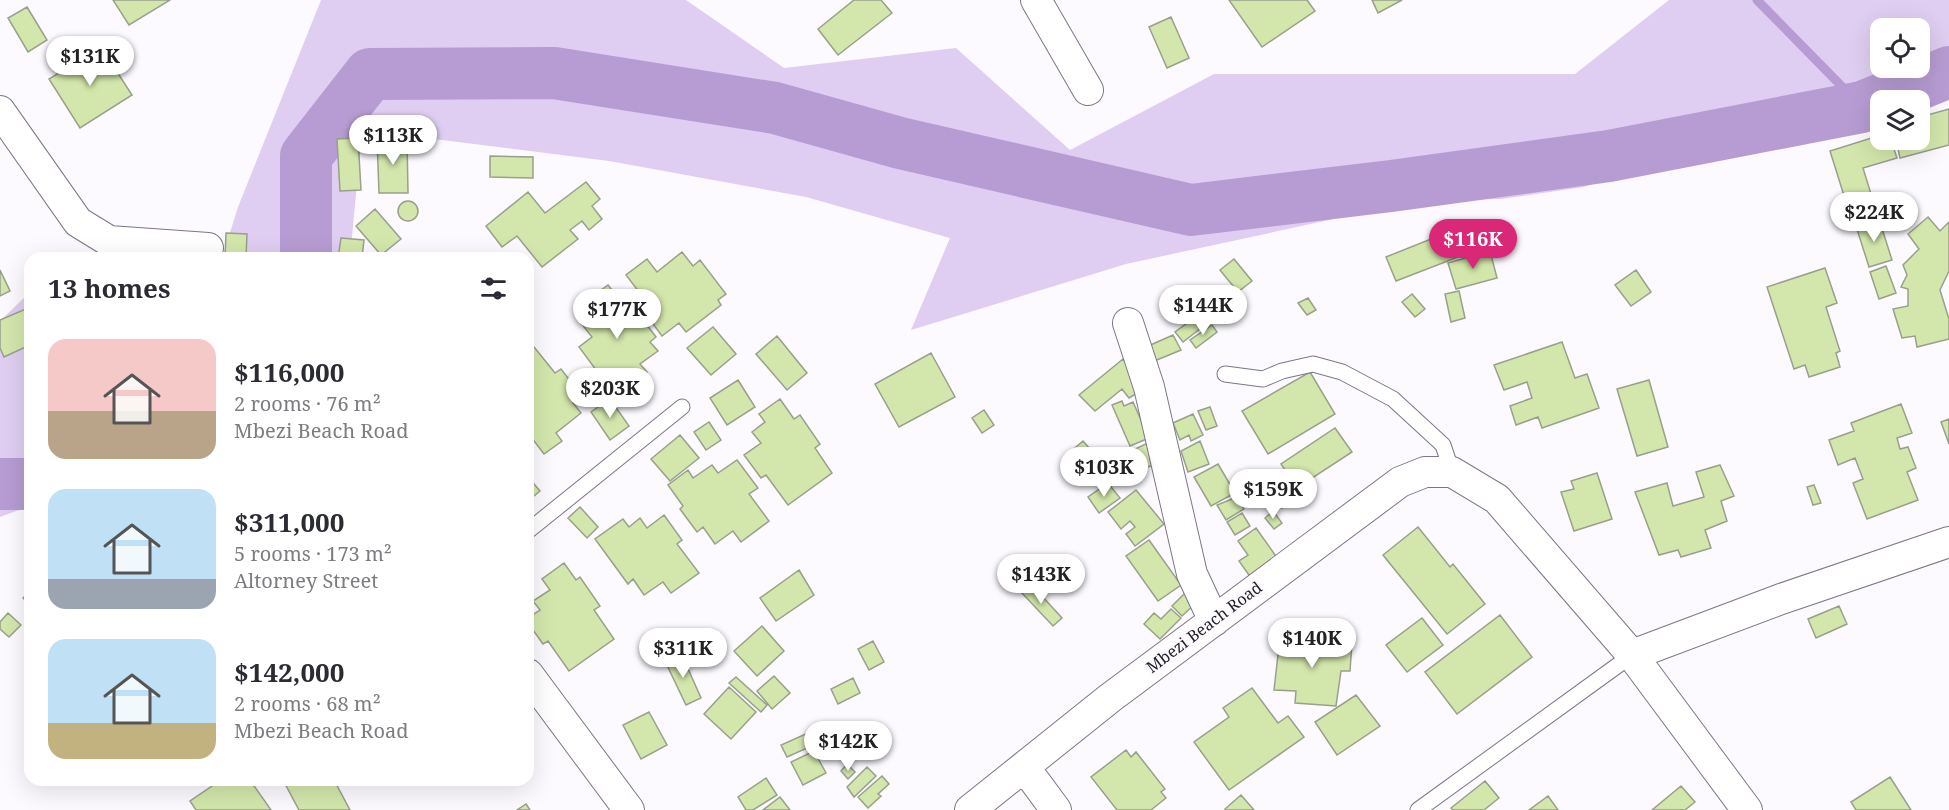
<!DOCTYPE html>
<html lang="en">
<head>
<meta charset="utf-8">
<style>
  body { margin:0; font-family:"Noto Serif",serif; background:#f7f7f7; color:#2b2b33; height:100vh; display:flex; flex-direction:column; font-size:22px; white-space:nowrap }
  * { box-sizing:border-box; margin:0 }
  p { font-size:20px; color:#7c7c81 }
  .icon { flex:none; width:33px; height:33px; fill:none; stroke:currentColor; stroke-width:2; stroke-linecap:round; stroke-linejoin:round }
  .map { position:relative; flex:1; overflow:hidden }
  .side { position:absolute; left:24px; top:252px; width:510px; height:534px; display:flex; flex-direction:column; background:#fff; border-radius:18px; box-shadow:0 6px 24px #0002 }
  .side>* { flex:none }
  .buttons { position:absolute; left:1870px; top:18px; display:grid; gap:12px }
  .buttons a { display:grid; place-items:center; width:60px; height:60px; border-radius:12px; background:#fff; box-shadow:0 6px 24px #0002; font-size:30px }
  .price { position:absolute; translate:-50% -51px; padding:0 14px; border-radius:21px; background:#fff; color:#222; font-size:20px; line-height:39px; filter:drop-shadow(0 2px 3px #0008) }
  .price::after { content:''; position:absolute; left:50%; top:36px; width:18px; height:14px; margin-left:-9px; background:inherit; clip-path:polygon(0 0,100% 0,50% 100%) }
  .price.selected { background:#db2777; color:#fff }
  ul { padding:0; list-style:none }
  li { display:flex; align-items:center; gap:18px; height:150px; padding:0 24px }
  li span { display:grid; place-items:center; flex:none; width:168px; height:120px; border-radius:18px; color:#555 }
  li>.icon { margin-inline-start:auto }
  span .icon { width:72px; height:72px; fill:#fffc; stroke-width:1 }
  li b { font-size:26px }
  h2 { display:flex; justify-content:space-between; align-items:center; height:72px; padding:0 24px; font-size:26px }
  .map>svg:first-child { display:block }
</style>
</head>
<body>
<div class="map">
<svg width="1949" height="810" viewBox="0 0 1949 810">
  <rect width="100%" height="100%" fill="#fcfaff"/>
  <path fill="#dfcef1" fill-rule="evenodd" d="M321,0H686L784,68L956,48L1070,150L1214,74H1575L1669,0H1949V100L1920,106V100H1881V115L1668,161L1584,187L1502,199L1417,201L1126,264L911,330L950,238L806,197L609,161L362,130L350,258H222L238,207ZM1881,28H1920V68H1881Z
    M30,292V506L0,517V321Z"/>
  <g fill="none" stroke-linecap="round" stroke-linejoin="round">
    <path stroke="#b69cd2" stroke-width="9" d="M1757,0L1862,107"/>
    <path stroke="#b69cd2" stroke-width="52" d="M306,258V156L370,74L554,73L775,108L900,143L1191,210L1391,186L1609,156L1862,107L1949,72
      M0,484H30"/>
  </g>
  <path fill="#d3e7ac" stroke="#98a08b" stroke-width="1.5" d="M113,0H170L129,25Z
    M854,0H881L892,13L838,55L818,29Z
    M1229,0H1307L1315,11L1262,47Z
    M1372,0H1402L1378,13Z
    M27,7L47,40L28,52L8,18Z
    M1171,17L1189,58L1167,68L1149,27Z
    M101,47L132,95L80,128L49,79Z
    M1949,109V145L1900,158L1896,140H1920V117Z
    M1881,135V140H1891L1897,158L1863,168L1871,194L1846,202L1830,151Z
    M358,138L361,190L340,191L337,139Z
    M407,138L408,193H379L377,139Z
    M490,156L533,157V178L490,177Z
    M586,182L600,199L592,206L602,219L589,230L582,221L570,230L578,239L542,267L517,236L502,247L486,226L528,192L545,213Z
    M398 211a10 10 0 1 1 20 0a10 10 0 1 1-20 0Z
    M375,209L401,239L381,255L356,226Z
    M1928,217L1940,231L1949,222V271L1940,290L1949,319V339L1917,347L1915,336L1902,338L1893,309L1908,306V289L1901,287L1907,275L1903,265L1919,249L1908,234Z
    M1879,219L1892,260L1869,267L1856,226Z
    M1461,227L1471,252L1396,281L1386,257Z
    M226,233L247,234L246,258H225Z
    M341,238L364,240L362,258H338Z
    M1490,251L1497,278L1456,289L1448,263Z
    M682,252L693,266L700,260L726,294L718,300L721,305L686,332L679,323L662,336L639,305L646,301L626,275L647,259L657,272Z
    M1234,259L1252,281L1238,292L1220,270Z
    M1886,266L1896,293L1879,299L1870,272Z
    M1825,268L1837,303L1826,307L1840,351L1836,353L1840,367L1809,377L1805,365L1794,369L1767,287Z
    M0,270L10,291L0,296Z
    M1636,270L1651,292L1631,306L1615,285Z
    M608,285L634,318L639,315L656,337L650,342L658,351L640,364L647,372L621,391L605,370L599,374L579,347L592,337L581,323L597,310L589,299Z
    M1459,291L1465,318L1451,322L1445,294Z
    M1412,294L1425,309L1415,317L1402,302Z
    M1308,298L1316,310L1307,315L1298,303Z
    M28,308L30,313V345L4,357L0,348V320Z
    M1197,316L1205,325L1183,342L1175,332Z
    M1212,325L1217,332L1196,348L1190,340Z
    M713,327L736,354L711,375L687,348Z
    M1173,335L1181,350L1152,362L1146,347Z
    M777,336L807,373L787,390L756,354Z
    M1562,342L1575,378L1587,374L1599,408L1542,428L1538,417L1516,425L1510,406L1532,398L1527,382L1504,390L1494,365Z
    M534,347L555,373L561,369L582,396L573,403L581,413L556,433L562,441L544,454L528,433V352Z
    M931,353L955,397L899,427L875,384Z
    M1123,359L1146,388L1129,398L1122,389L1095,411L1079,395Z
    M1310,372L1335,414L1268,454L1242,411Z
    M738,380L755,407L727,425L710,398Z
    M1649,380L1668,447L1637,456L1617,389Z
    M610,399L629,426L610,440L591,412Z
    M780,399L794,419L800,415L820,444L815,448L832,473L788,505L766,475L761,478L744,455L761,443L752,432L765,422L759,414Z
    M1122,401L1124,406L1133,402L1149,438L1130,446L1112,405Z
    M1901,404L1912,433L1897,438L1900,449L1908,447L1916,468L1907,472L1918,500L1867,519L1853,483L1863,479L1855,458L1838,465L1829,440L1854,431L1851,423Z
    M1210,407L1217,426L1206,430L1198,411Z
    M984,410L994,425L982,433L972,418Z
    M1193,414L1203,435L1191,441L1189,435L1180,440L1173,423Z
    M1949,419V444L1941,422Z
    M709,422L721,440L706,450L694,432Z
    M1335,428L1352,452L1297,488L1281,464Z
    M680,435L699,458L670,481L651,459Z
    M1083,441L1104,465L1084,482L1063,458Z
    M1152,441L1161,461L1144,469L1135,449Z
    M1200,441L1209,464L1188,472L1181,451Z
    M737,460L758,488L749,494L769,521L741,542L733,531L715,544L703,527L697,532L680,509L683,506L668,485L688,470L693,478L712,465L718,473Z
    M1218,464L1235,493L1211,506L1194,477Z
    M1720,465L1734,496L1721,501L1727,521L1705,530L1711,548L1681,557L1678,550L1659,555L1635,492L1667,483L1673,506L1704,497L1696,472Z
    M1104,470L1109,480L1100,486L1095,477Z
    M1597,473L1612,519L1574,531L1561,492L1574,489L1571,481Z
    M528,477L540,491L528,501Z
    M1108,483L1120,498L1099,513L1088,497Z
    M1288,484L1296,500L1282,508L1273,493Z
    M1814,485L1821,503L1813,505L1807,487Z
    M1136,490L1164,524L1135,546L1126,534L1135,527L1130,521L1121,529L1108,512Z
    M1237,497L1244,509L1226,520L1217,505Z
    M580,507L598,527L587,538L568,518Z
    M1273,511L1282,523L1274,529L1265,518Z
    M1242,513L1250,526L1235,535L1227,522Z
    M664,515L682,540L677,544L699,573L671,593L663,582L644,595L633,579L628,584L595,539L623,519L629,527L640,518L647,528Z
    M1418,527L1450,567L1453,564L1485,604L1447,634L1383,555Z
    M1256,528L1278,559L1251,578L1239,561L1248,555L1238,541Z
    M1149,540L1181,585L1158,601L1126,556Z
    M564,563L576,580L580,577L600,606L594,610L614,639L569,671L548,641L543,644L528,623V618L540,610L533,601L550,590L542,579Z
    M799,570L814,595L776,621L760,598Z
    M1030,583L1062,618L1053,626L1021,592Z
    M30,591V605L23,598Z
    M1185,593L1195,604L1182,616L1172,606Z
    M1839,606L1847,624L1816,638L1808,619Z
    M1171,609L1181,618L1160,639L1144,624L1154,613L1161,619Z
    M8,613L21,625L9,637L0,629V622Z
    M1500,615L1532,657L1457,714L1425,672Z
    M1422,618L1443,645L1407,672L1386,645Z
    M762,626L784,651L757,676L734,651Z
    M1280,637L1352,643L1350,671H1341L1336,706L1295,703L1296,691L1274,690Z
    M873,641L884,662L869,670L858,649Z
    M681,653L701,698L686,705L665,661Z
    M774,676L790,693L772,709L757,691Z
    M736,677L767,705L761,712L729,683Z
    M853,678L860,693L838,704L831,689Z
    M729,687L756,712L731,739L704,714Z
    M1252,688L1278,723L1288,716L1304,737L1229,790L1194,742L1229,717L1223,708Z
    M1356,695L1380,726L1337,755L1315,722Z
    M649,712L667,745L641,759L623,725Z
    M808,733L814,745L787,757L781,745Z
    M1126,750L1131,757L1136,752L1165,789L1161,792L1166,798L1151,810H1117L1091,777Z
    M814,751L826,773L803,785L791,762Z
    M847,764L855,772L848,779L841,771Z
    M867,767L876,776L854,797L847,787Z
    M882,776L889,784L878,794L881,796L868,808L858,797Z
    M1890,777L1911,810H1856L1851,802Z
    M766,778L777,795L753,810H746L738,797Z
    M221,780H250L271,810H196L190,801Z
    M283,780H334L350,810H299Z
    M1485,781L1499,798L1484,810H1453L1451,808Z
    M1681,786L1695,802L1685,810H1652Z
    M1241,795L1254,810H1226L1225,809Z
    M1548,796L1558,810H1529Z
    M780,797L790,810H763Z
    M526,804L530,810H517Z"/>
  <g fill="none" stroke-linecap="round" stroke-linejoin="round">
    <g stroke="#7e7588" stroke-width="17">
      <path id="service" d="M1225,374L1263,379L1282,371L1313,364L1342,372L1393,399L1443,445L1452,472
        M528,531L682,407
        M1418,810L1632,655"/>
    </g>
    <g stroke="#7e7588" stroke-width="32">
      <path id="minor" d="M1036,0L1088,90
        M0,111L78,222L109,241L208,248
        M1128,323L1149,387L1192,574L1214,621
        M1632,655L1781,599L1949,542
        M528,674L629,810
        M1025,768L1056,810
        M970,810L1110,698L1400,482L1425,472H1452L1497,499L1632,655L1747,810"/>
    </g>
    <use href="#service" stroke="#fff" stroke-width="15"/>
    <use href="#minor" stroke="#fff" stroke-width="30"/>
  </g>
  <g text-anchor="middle" stroke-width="6" stroke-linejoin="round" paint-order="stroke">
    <g font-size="16" fill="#201c24" stroke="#fcfaff">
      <text transform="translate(1204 627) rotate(-37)" y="6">Mbezi Beach Road</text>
    </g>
  </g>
</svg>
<div class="buttons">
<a><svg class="icon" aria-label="locate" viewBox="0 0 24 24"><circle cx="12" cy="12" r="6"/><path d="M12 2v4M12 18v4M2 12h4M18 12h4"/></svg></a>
<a><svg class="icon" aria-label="layers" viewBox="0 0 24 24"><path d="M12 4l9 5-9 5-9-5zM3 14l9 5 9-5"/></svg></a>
</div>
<b class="price" style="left:90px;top:87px">$131K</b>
<b class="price" style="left:393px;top:166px">$113K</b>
<b class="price" style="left:1874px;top:243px">$224K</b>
<b class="price selected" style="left:1473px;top:270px">$116K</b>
<b class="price" style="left:1203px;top:336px">$144K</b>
<b class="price" style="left:617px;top:340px">$177K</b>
<b class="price" style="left:610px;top:419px">$203K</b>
<b class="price" style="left:1104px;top:498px">$103K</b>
<b class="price" style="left:1273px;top:520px">$159K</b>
<b class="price" style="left:1041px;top:605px">$143K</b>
<b class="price" style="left:1312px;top:669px">$140K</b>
<b class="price" style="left:683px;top:679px">$311K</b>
<b class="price" style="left:848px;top:772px">$142K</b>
<section class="side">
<h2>13 homes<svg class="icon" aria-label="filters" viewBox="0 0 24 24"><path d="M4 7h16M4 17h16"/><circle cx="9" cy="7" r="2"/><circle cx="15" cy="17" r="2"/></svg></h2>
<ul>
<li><span style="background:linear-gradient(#f6c9c9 60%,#b9a48a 0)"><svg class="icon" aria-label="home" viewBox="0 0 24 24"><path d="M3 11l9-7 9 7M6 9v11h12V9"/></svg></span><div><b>$116,000</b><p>2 rooms · 76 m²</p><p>Mbezi Beach Road</p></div></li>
<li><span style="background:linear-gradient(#bfe0f5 75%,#9aa5b1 0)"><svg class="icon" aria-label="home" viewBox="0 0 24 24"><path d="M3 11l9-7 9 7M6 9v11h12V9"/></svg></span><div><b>$311,000</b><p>5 rooms · 173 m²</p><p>Altorney Street</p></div></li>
<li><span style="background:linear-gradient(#bfe0f5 70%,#c2b280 0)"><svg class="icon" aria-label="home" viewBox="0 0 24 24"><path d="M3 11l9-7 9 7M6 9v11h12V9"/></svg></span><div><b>$142,000</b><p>2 rooms · 68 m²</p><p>Mbezi Beach Road</p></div></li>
</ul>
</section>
</div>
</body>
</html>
